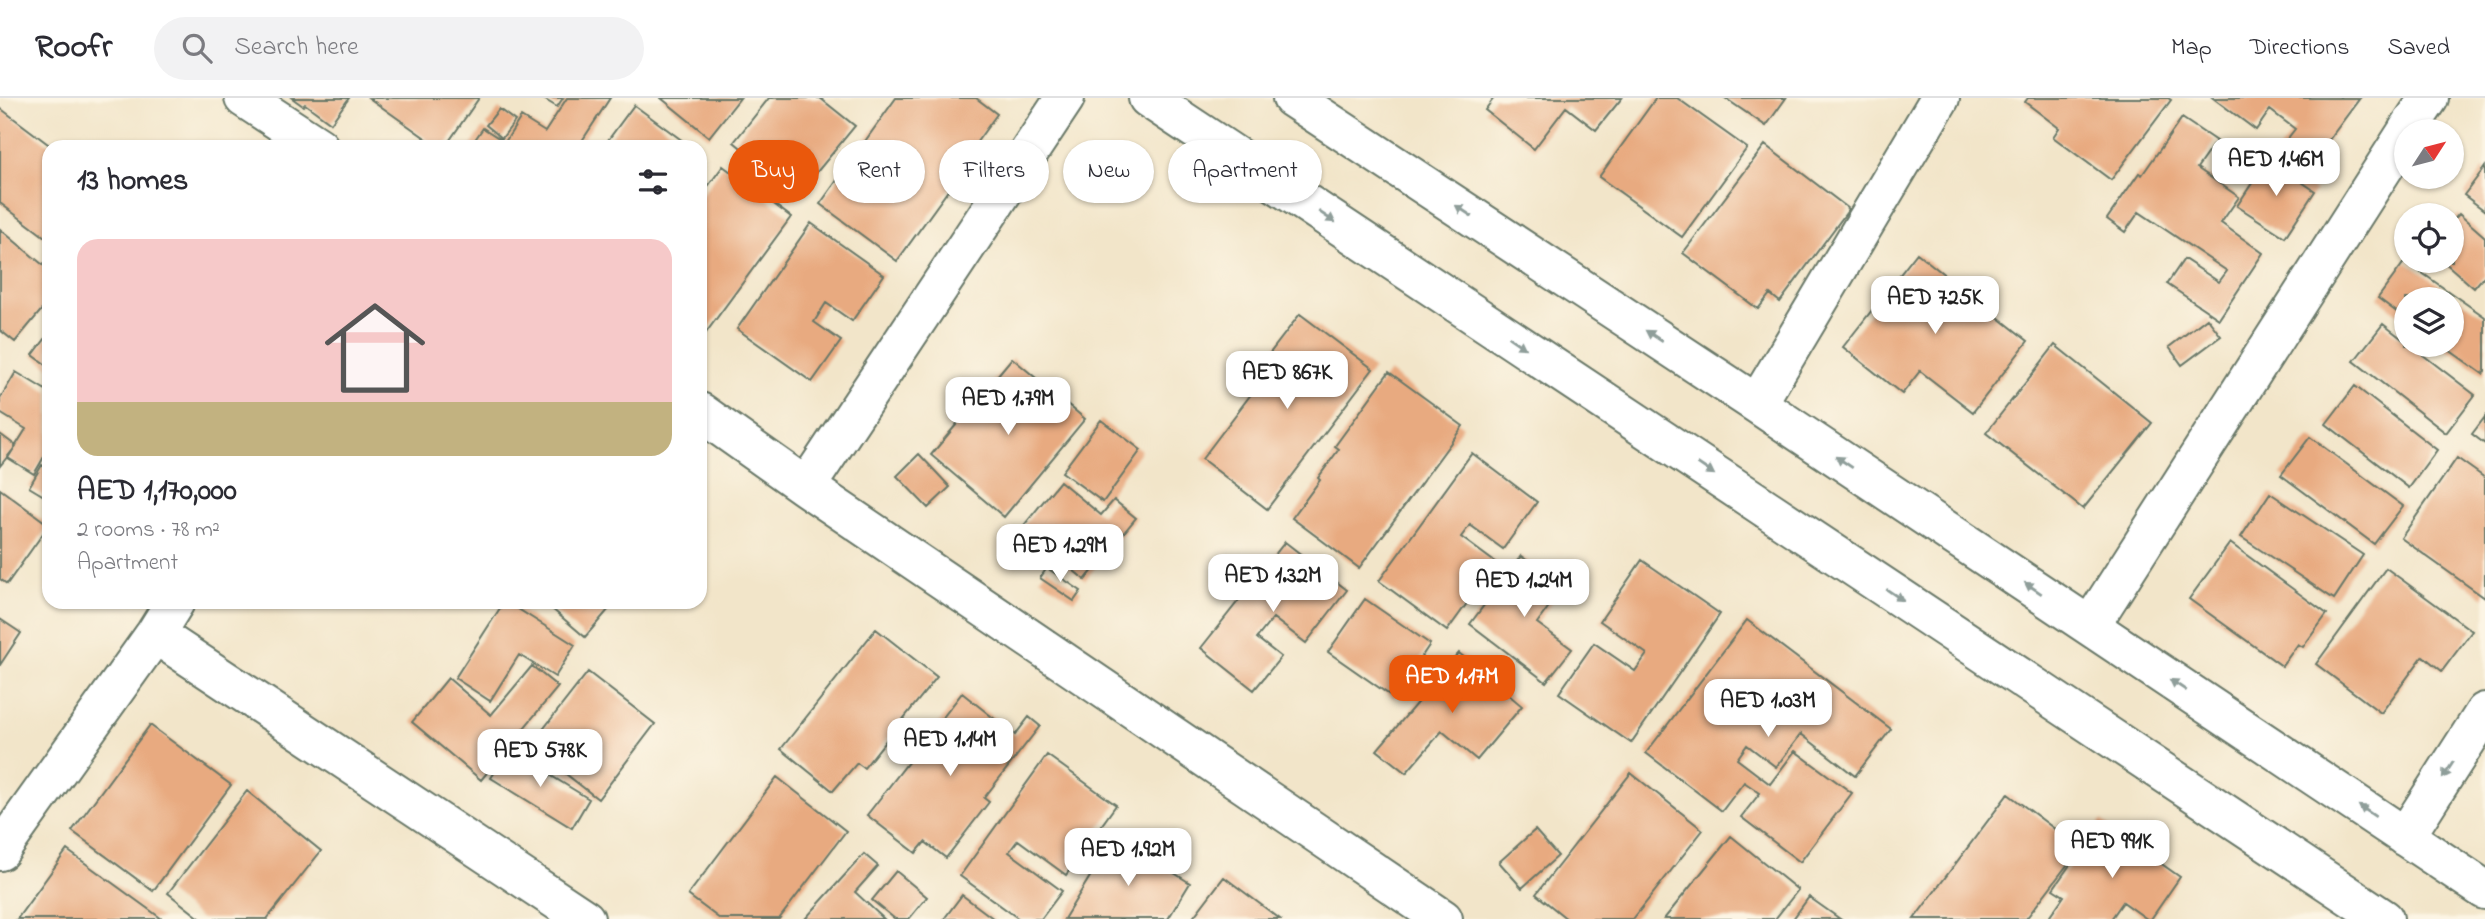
<!DOCTYPE html>
<html lang="en">
<head>
<meta charset="utf-8">
<style>
  body { margin:0; font-family:"Indie Flower",sans-serif; background:#f2f2f3; color:#2b2b33; height:100vh; display:flex; flex-direction:column; font-size:26px; white-space:nowrap }
  * { box-sizing:border-box; margin:0 }
  p { font-size:23px; color:#7c7c81 }
  .icon { flex:none; width:38px; height:38px; fill:none; stroke:currentColor; stroke-width:2; stroke-linecap:round; stroke-linejoin:round }
  .map { position:relative; flex:1; overflow:hidden }
  .details { position:absolute; left:42px; top:42px; width:665px; height:469px; display:flex; flex-direction:column; background:#fff; border-radius:21px; box-shadow:0 2px 5px #0004 }
  .details>* { flex:none }
  .banner { position:absolute; left:728px; top:42px; width:665px; height:63px; display:flex; gap:14px }
  .needle { width:46px; rotate:54deg }
  .fabs { position:absolute; left:2394px; top:21px; display:grid; gap:14px }
  .fabs a { display:grid; place-items:center; width:70px; height:70px; border-radius:50%; background:#fff; box-shadow:0 2px 5px #0004; font-size:35px }
  .price { position:absolute; translate:-50% -60px; padding:0 16px; border-radius:14px; background:#fff; color:#222; font-size:23px; line-height:46px; filter:drop-shadow(0 2px 4px #0008) }
  .price::after { content:''; position:absolute; left:50%; top:42px; width:21px; height:16px; margin-left:-10px; background:inherit; clip-path:polygon(0 0,100% 0,50% 100%) }
  .price.current { background:#ea580c; color:#fff }
  ul { padding:0; list-style:none }
  li { display:grid; align-content:center; gap:14px; height:371px; padding:0 35px }
  li span { display:grid; place-items:center; height:217px; border-radius:21px; color:#555 }
  li>.icon { margin-inline-start:auto }
  span .icon { width:126px; height:126px; fill:#fffc; stroke-width:1 }
  li b { font-size:30px }
  h2 { display:flex; justify-content:space-between; align-items:center; height:84px; padding:0 35px; font-size:30px }
  .chip { padding:0 24px; border-radius:32px; background:#fff; box-shadow:0 2px 5px #0004; font-size:24px; line-height:63px }
  .chip.current { background:#ea580c; color:#fff }
  header { display:flex; align-items:center; gap:42px; box-sizing:border-box; height:98px; padding:0 35px; background:#fff; border-bottom:2px solid #e1e1e2 }
  header strong { font-size:33px }
  nav { display:flex; gap:38px; margin-inline-start:auto; font-size:24px }
  .search { width:490px; height:63px; background:#f2f2f3; display:flex; align-items:center; gap:18px; box-sizing:border-box; padding:0 24px; border-radius:38px; color:#7c7c81; font-size:26px }
  .map>svg:first-child { display:block }
</style>
</head>
<body>
<header>
<strong>Roofr</strong>
<div class="search"><svg class="icon" aria-label="search" viewBox="0 0 24 24"><circle cx="10" cy="10" r="6"/><path d="M15 15l6 6"/></svg>Search here</div>
<nav><a>Map</a><a>Directions</a><a>Saved</a></nav>
</header>
<div class="map">
<svg width="2485" height="821" viewBox="0 0 2485 821">
  <rect width="100%" height="100%" fill="#fcf5e5"/>
  <filter id="ink" filterUnits="userSpaceOnUse"><feTurbulence type="fractalNoise" baseFrequency=".0143" numOctaves="2"/><feDisplacementMap in="SourceGraphic" scale="14" xChannelSelector="R" yChannelSelector="G"/><feConvolveMatrix kernelMatrix="1 2 1 2 8 2 1 2 1" color-interpolation-filters="sRGB"/></filter>
  <filter id="wash" filterUnits="userSpaceOnUse"><feTurbulence type="fractalNoise" baseFrequency=".00686" numOctaves="4" result="noise"/><feDisplacementMap in="SourceGraphic" scale="28" xChannelSelector="R" yChannelSelector="G"/><feGaussianBlur stdDeviation="1.57" result="paint"/><feColorMatrix in="noise" values="0 0 0 0 0 0 0 0 0 0 0 0 0 0 0 0 0 1.4 0 .05"/><feComposite in="paint" operator="in"/></filter>
  <g filter="url(#wash)">
    <rect width="100%" height="100%" fill="#f2e5c9"/>
    <g id="blocks">
      <path fill="#e8aa80" d="M292,0H349L331,25L305,6L303,8Z
        M369,0H479L445,49H438Z
        M542,0H563L557,9Z
        M567,0H610L578,49H470L483,30L505,44L521,19L545,34Z
        M661,0H740L709,39Z
        M769,0H820L855,28L798,97L734,44Z
        M896,0H976L997,16L953,77L957,80L897,163L820,106Z
        M1494,0H1622L1596,32L1566,9L1534,51L1485,12Z
        M1656,0H1677L1747,50L1682,139L1599,79Z
        M1725,0H1786L1766,28Z
        M2028,0H2168L2171,2L2111,82L2053,39L2059,30L2025,4Z
        M2213,0H2360L2302,78L2274,58L2295,31L2270,12L2256,32Z
        M634,7L691,49H603Z
        M0,10L52,49H49V142L0,105Z
        M499,11L515,23L502,40L486,27Z
        M2182,20L2216,43L2197,70L2239,99L2221,125L2263,155L2219,221L2167,186L2184,161L2219,184L2227,173L2139,114L2125,134L2107,121L2139,75L2142,77Z
        M1765,47L1849,111L1780,204L1770,196L1758,211L1683,155Z
        M2268,61L2315,93L2285,139L2237,108Z
        M723,68L791,119L705,236L700,232V99Z
        M2485,69V113L2464,97Z
        M2459,116L2485,139V177L2474,190L2443,163H2452V124Z
        M811,125L884,177L852,223L826,205L814,224L841,243L812,284L737,231Z
        M0,131L49,172V203L15,244L0,232Z
        M1917,155L2028,243L1973,314L1920,273L1902,296L1843,249Z
        M2405,163L2485,219V273L2483,276L2442,247H2452V201H2406V221L2378,200Z
        M1300,216L1373,271L1267,411L1202,361L1255,291L1247,285Z
        M2207,220L2221,238L2182,267L2169,249Z
        M2383,226L2406,244V247H2410L2475,297L2446,335L2354,263Z
        M49,236V269L33,257Z
        M2055,247L2152,325L2083,411L1986,335Z
        M1012,260L1085,321L1004,419L931,357Z
        M16,274L49,294V362L44,359L34,376L8,360L26,331L0,315V301Z
        M1389,274L1463,328L1359,470L1292,420L1320,382L1318,380L1339,351L1335,348Z
        M2355,288L2437,352L2409,390L2326,326Z
        M2485,319V346L2472,336Z
        M1101,322L1141,352L1103,404L1062,374Z
        M0,336L16,348L0,368Z
        M2310,339L2403,408L2374,446L2281,377Z
        M1472,355L1537,404L1503,451L1470,427L1461,439L1496,465L1447,533L1379,483Z
        M919,356L950,389L928,410L897,378Z
        M2457,360L2485,380V500L2401,440Z
        M42,367L49,372V401L29,389Z
        M1060,383L1101,417L1114,402L1136,420L1085,482L1043,447L1037,454L1016,437Z
        M0,391L49,427L7,486L0,481Z
        M2270,395L2363,457L2334,501L2241,439Z
        M1285,444L1347,492L1306,545L1273,520L1257,540L1281,559L1254,592L1201,550Z
        M2230,445L2327,516L2303,549L2298,546L2282,568L2189,501Z
        M1521,458L1563,489L1537,525L1572,551L1546,584L1470,526Z
        M1642,462L1720,516L1631,645L1559,595L1594,545L1635,573L1647,556L1600,523Z
        M1047,470L1081,493L1074,503L1040,480Z
        M2386,470L2472,533L2442,573L2423,558L2381,615L2316,566Z
        M1365,501L1430,546L1394,600L1328,554Z
        M504,504H507L575,547L555,579L519,557L490,603L455,580Z
        M544,504H615L585,539Z
        M0,521L21,535L0,567Z
        M1747,522L1891,631L1855,678L1801,636L1776,669L1747,647L1737,661L1770,686L1795,653L1852,695L1800,764L1741,719L1760,695L1744,684L1722,713L1646,655Z
        M876,531L937,579L864,670L857,665L833,693L781,651Z
        M1459,555L1522,608L1477,662L1442,633L1406,675L1377,652Z
        M532,568L558,589L481,682L412,624L448,580L491,617Z
        M588,574L655,626L598,701L530,648Z
        M962,595L1015,637L1029,619L1040,628L984,700L989,704L946,760L925,744L916,755L867,717Z
        M150,627L231,687L153,793L72,733Z
        M509,652L589,701L572,730L491,680Z
        M1047,657L1116,707L1066,777L1018,742L1009,754L1062,793L1041,821H1019L960,778Z
        M1631,675L1703,732L1633,821H1567L1536,796Z
        M777,679L846,733L779,821H720L688,797Z
        M247,693L321,753L267,821H201L168,795Z
        M2008,696L2080,750L2026,821H1914Z
        M2101,723L2180,779L2151,821H2147L2123,804L2111,821H2048L2064,798L2053,791Z
        M1535,732L1558,758L1522,790L1499,764Z
        M1115,738L1190,785L1168,821H1064Z
        M1731,738L1798,792L1775,821H1664Z
        M67,752L162,821H17Z
        M864,756L878,768L855,794L884,821H805Z
        M896,773L927,799L909,821H895L872,802Z
        M1224,779L1280,821H1192Z
        M962,797L994,821H944Z
        M1809,799L1840,821H1793Z"/>
    </g>
  </g>
  <g filter="url(#ink)">
    <use href="#blocks" fill-opacity="0" stroke="#697868" stroke-width="2"/>
    <g fill="none" stroke-linecap="round" stroke-linejoin="round">
      <g stroke="#697868" stroke-width="42">
        <path id="minor" d="M244,0L319,49
          M1148,0L2384,821
          M1292,0L1757,306L2485,792
          M2407,33L2429,0
          M1757,306L1940,0
          M700,314L806,389L1443,821
          M806,389L1065,0
          M2090,528L2406,35
          M155,536L585,821
          M2405,739L2485,614
          M0,753L155,536L175,504"/>
      </g>
      <use href="#minor" stroke="#fff" stroke-width="38"/>
    </g>
    <defs><path id="oneway-solid" d="M-6-.8H1V-3.2L6.5 0L1 3.2V.8H-6Z" transform="scale(1.75)"/></defs>
    <g fill="#8f9e9a">
      <use href="#oneway-solid" transform="translate(1464 113) rotate(-147)"/>
      <use href="#oneway-solid" transform="translate(1327 119) rotate(34)"/>
      <use href="#oneway-solid" transform="translate(1654 238) rotate(-147)"/>
      <use href="#oneway-solid" transform="translate(1517 245) rotate(34)"/>
      <use href="#oneway-solid" transform="translate(1844 364) rotate(-146)"/>
      <use href="#oneway-solid" transform="translate(1706 371) rotate(34)"/>
      <use href="#oneway-solid" transform="translate(2033 490) rotate(-146)"/>
      <use href="#oneway-solid" transform="translate(1895 497) rotate(34)"/>
      <use href="#oneway-solid" transform="translate(2178 587) rotate(-146)"/>
      <use href="#oneway-solid" transform="translate(2448 672) rotate(123)"/>
      <use href="#oneway-solid" transform="translate(2367 713) rotate(-146)"/>
    </g>
  </g>
</svg>
<div class="fabs">
<a><svg class="needle" viewBox="-14 -14 28 28"><path d="M0-13l5 13h-10z" fill="#e53935"/><path d="M0 13l5-13h-10z" fill="#7c7c81"/></svg></a>
<a><svg class="icon" aria-label="locate" viewBox="0 0 24 24"><circle cx="12" cy="12" r="6"/><path d="M12 2v4M12 18v4M2 12h4M18 12h4"/></svg></a>
<a><svg class="icon" aria-label="layers" viewBox="0 0 24 24"><path d="M12 4l9 5-9 5-9-5zM3 14l9 5 9-5"/></svg></a>
</div>
<b class="price" style="left:2276px;top:100px">AED 1.46M</b>
<b class="price" style="left:1935px;top:238px">AED 725K</b>
<b class="price" style="left:1287px;top:313px">AED 867K</b>
<b class="price" style="left:1008px;top:339px">AED 1.79M</b>
<b class="price" style="left:1060px;top:486px">AED 1.29M</b>
<b class="price" style="left:1273px;top:516px">AED 1.32M</b>
<b class="price" style="left:1524px;top:521px">AED 1.24M</b>
<b class="price current" style="left:1452px;top:617px">AED 1.17M</b>
<b class="price" style="left:1768px;top:641px">AED 1.03M</b>
<b class="price" style="left:950px;top:680px">AED 1.14M</b>
<b class="price" style="left:540px;top:691px">AED 578K</b>
<b class="price" style="left:2112px;top:782px">AED 991K</b>
<b class="price" style="left:1128px;top:790px">AED 1.92M</b>
<div class="banner">
<a class="chip current">Buy</a>
<a class="chip">Rent</a>
<a class="chip">Filters</a>
<a class="chip">New</a>
<a class="chip">Apartment</a>
</div>
<section class="details">
<h2>13 homes<svg class="icon" aria-label="filters" viewBox="0 0 24 24"><path d="M4 7h16M4 17h16"/><circle cx="9" cy="7" r="2"/><circle cx="15" cy="17" r="2"/></svg></h2>
<ul>
<li><span style="background:linear-gradient(#f6c9c9 75%,#c2b280 0)"><svg class="icon" aria-label="home" viewBox="0 0 24 24"><path d="M3 11l9-7 9 7M6 9v11h12V9"/></svg></span><div><b>AED 1,170,000</b><p>2 rooms · 78 m²</p><p>Apartment</p></div></li>
</ul>
</section>
</div>
</body>
</html>
